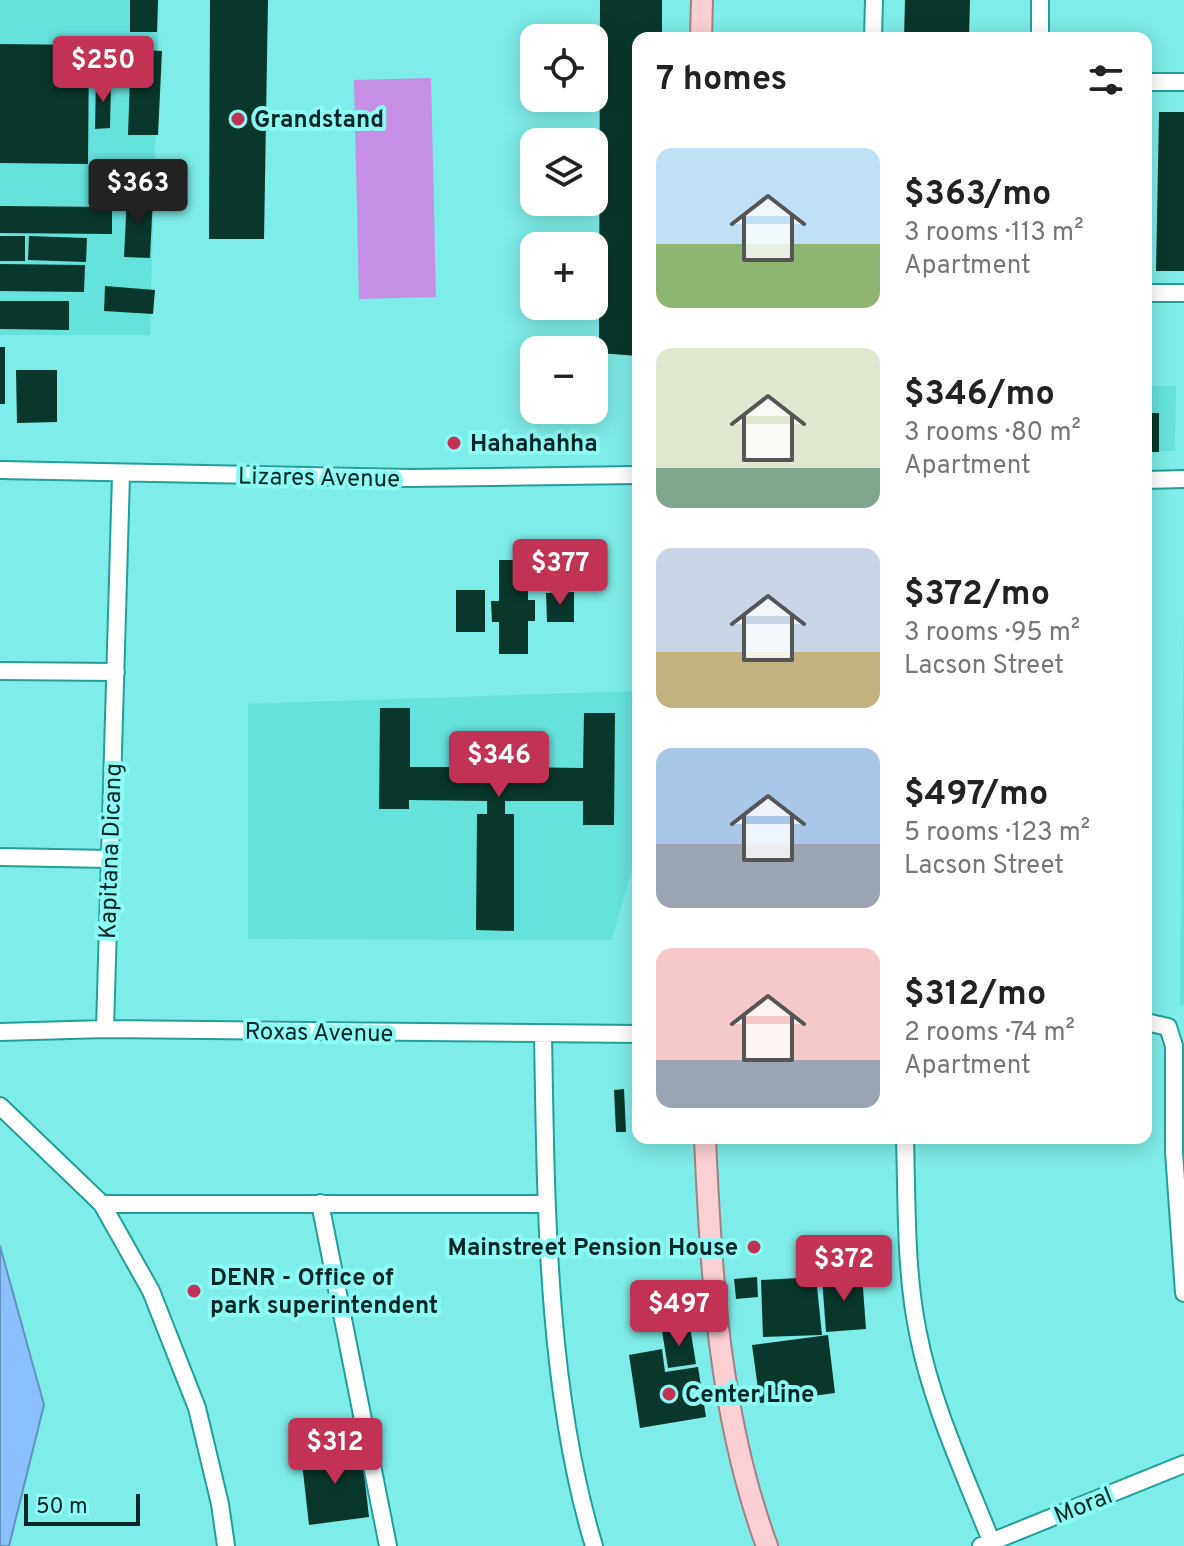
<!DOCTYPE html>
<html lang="en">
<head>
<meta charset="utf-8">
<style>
  body { margin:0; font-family:Overpass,sans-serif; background:#f6f6f6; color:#222; height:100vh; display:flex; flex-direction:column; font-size:30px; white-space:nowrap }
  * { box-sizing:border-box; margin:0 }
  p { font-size:26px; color:#767676 }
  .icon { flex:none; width:44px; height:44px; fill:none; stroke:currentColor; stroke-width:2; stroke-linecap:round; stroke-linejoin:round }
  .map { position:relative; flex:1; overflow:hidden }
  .details { position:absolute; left:632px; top:32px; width:520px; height:1112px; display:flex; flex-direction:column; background:#fff; border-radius:16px; box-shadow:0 4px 20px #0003 }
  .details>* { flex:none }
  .controls { position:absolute; left:520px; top:24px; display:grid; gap:16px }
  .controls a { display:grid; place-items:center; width:88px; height:88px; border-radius:16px; background:#fff; box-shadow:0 4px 20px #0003; font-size:40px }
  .scale { position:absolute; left:24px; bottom:20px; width:116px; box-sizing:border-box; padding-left:8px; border:4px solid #022726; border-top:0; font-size:22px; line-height:28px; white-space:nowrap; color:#022726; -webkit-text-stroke:6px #8cfaf5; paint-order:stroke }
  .price { position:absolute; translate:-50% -68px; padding:0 18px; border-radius:8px; background:#c23254; color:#fff; font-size:26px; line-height:52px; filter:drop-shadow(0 2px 4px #0008) }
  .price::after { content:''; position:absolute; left:50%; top:48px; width:24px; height:18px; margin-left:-12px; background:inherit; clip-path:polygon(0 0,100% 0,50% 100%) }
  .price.active { background:#222; color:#fff }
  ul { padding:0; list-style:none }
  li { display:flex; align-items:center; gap:24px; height:200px; padding:0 24px }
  li span { display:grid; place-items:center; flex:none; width:224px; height:160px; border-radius:16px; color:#555 }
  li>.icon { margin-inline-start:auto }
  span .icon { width:96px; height:96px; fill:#fffc; stroke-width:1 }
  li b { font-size:34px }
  h2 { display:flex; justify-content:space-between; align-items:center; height:96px; padding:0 24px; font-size:34px }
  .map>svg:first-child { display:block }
</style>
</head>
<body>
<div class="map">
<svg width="1184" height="1546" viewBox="0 0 1184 1546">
  <rect width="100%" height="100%" fill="#7eece8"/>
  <path fill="#66e2dd" d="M0,0H159L150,335H0Z
    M1146,386H1176L1175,451H1146Z
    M1184,609V1005H1180Z
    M638,691V845L612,940L248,939V704Z"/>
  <path fill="#c48fe4" d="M431,78L436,297L359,299L354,80Z"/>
  <path fill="#8ac0fe" stroke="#6192bd" stroke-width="2" d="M0,1246L44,1405L9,1546H0Z"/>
  <path fill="#09372c" d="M130,0H158L157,32H130Z
    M210,0H268L264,239H209Z
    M600,0H662V38H638V356L599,353Z
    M905,0H970L969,38H904Z
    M0,44L89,45L88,164L0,163Z
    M131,49L162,51L158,135H128Z
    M96,78L111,80L110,128L95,129Z
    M1159,112H1184V271H1156Z
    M127,196L153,197L150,258L124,257Z
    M0,206L112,207V234L0,233Z
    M0,236H25V261H0Z
    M29,236L87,238L86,262L28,260Z
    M0,264L85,265L84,292L0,291Z
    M105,286L155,290L153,314L104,311Z
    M0,301H69V330L0,329Z
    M0,347H5V404H0Z
    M16,370H57V422L17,423Z
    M1146,413H1159V452H1146Z
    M499,560H528V600H535V621H528V654H499V622H492L491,601H499Z
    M456,590H485V632H456Z
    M574,592V622H547L546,593Z
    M380,708H410V767H487V753L505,754V767L583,768L584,713H615L614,825H583V801H505V814H514V931L476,930L477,814H487V801L409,800V809H379Z
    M624,1089L626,1132H616L614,1090Z
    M862,1274L866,1329L826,1332L822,1278Z
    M757,1277L758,1297L736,1299L734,1279Z
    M816,1277L822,1335L763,1337L761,1280Z
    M690,1291L694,1326L644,1331L640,1297Z
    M690,1327L696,1364L668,1368L662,1331Z
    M828,1335L835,1393L760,1403L752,1345Z
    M662,1349L665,1372L698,1367L706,1417L640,1428L629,1355Z
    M361,1447L369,1517L309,1525L301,1454Z"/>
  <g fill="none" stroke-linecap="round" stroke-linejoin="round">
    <g stroke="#229e9b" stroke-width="20">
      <path id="minor" d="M1040,0V38
        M873,38L874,0
        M1146,82H1184
        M1146,293H1184
        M0,470L410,478L638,475
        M1146,480L1184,479
        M0,671L116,672
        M0,857L110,859
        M1146,1022L1168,1027L1174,1046V1152L1184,1293
        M105,1029L121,475
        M0,1032L105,1029L638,1034
        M543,1035C546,1200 546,1388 594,1546
        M0,1106L102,1204L151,1291L197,1408L220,1504L226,1546
        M905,1138C907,1203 905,1269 918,1333C932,1406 966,1477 993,1546
        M320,1203L388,1546
        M102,1204H546
        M981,1546L1184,1464"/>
    </g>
    <g stroke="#a38084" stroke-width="24">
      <path id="major" d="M701,38L702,0
        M705,1138C711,1276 719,1416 767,1546"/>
    </g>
    <use href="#minor" stroke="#fff" stroke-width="16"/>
    <use href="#major" stroke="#fbd0d4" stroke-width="20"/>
  </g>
  <g fill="#c23254" stroke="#8cfaf5" stroke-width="3">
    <circle cx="238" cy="119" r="8"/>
    <circle cx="454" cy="443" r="8"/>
    <circle cx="754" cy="1247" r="8"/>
    <circle cx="194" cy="1291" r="8"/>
    <circle cx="669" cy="1394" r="8"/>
  </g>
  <g text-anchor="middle" stroke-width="8" stroke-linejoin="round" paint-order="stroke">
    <g font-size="24" font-weight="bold" fill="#022726" stroke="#8cfaf5" text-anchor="start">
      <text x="254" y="127">Grandstand</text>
      <text x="470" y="451">Hahahahha</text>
      <text x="738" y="1255" text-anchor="end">Mainstreet Pension House</text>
      <text x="210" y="1285">DENR - Office of<tspan x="210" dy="28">park superintendent</tspan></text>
      <text x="685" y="1402">Center Line</text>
    </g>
    <g font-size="24" fill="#022726" stroke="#8cfaf5">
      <text transform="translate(319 477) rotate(1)" y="8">Lizares Avenue</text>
      <text transform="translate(110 851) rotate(-88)" y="8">Kapitana Dicang</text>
      <text transform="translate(319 1032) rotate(1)" y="8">Roxas Avenue</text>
      <text transform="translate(1083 1505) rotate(-22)" y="8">Moral</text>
    </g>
  </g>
</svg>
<div class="controls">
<a><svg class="icon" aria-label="locate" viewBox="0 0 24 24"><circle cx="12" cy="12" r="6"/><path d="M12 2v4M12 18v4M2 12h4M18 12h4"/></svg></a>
<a><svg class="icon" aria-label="layers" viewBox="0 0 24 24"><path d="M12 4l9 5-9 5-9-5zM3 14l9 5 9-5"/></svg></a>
<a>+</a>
<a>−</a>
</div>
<div class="scale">50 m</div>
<b class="price" style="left:103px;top:104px">$250</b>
<b class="price active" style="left:138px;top:227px">$363</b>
<b class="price" style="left:560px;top:607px">$377</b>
<b class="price" style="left:499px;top:799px">$346</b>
<b class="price" style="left:844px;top:1303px">$372</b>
<b class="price" style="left:679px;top:1348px">$497</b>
<b class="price" style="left:335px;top:1486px">$312</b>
<section class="details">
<h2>7 homes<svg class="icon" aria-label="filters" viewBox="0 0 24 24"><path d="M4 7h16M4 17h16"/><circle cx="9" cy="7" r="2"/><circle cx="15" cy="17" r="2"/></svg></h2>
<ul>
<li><span style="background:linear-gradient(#bfe0f5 60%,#8fb573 0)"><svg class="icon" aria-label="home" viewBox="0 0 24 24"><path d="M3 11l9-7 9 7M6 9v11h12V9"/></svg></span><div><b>$363/mo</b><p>3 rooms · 113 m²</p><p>Apartment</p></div></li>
<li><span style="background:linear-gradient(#dfe7d0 75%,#7fa58c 0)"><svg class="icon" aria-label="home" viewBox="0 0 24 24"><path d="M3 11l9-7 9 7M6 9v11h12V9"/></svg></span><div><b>$346/mo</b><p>3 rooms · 80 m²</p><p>Apartment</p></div></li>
<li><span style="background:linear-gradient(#c9d6e8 65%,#c2b280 0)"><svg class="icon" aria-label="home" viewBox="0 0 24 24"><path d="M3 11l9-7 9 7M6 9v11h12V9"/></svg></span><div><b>$372/mo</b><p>3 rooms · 95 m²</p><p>Lacson Street</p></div></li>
<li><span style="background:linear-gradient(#a9c7e8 60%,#9aa5b1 0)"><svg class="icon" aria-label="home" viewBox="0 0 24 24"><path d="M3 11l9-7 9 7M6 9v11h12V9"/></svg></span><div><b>$497/mo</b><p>5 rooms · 123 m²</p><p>Lacson Street</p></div></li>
<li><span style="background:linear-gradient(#f6c9c9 70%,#9aa5b1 0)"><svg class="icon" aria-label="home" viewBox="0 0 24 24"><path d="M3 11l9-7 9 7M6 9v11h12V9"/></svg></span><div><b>$312/mo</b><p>2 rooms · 74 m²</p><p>Apartment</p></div></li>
</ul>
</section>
</div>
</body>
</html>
